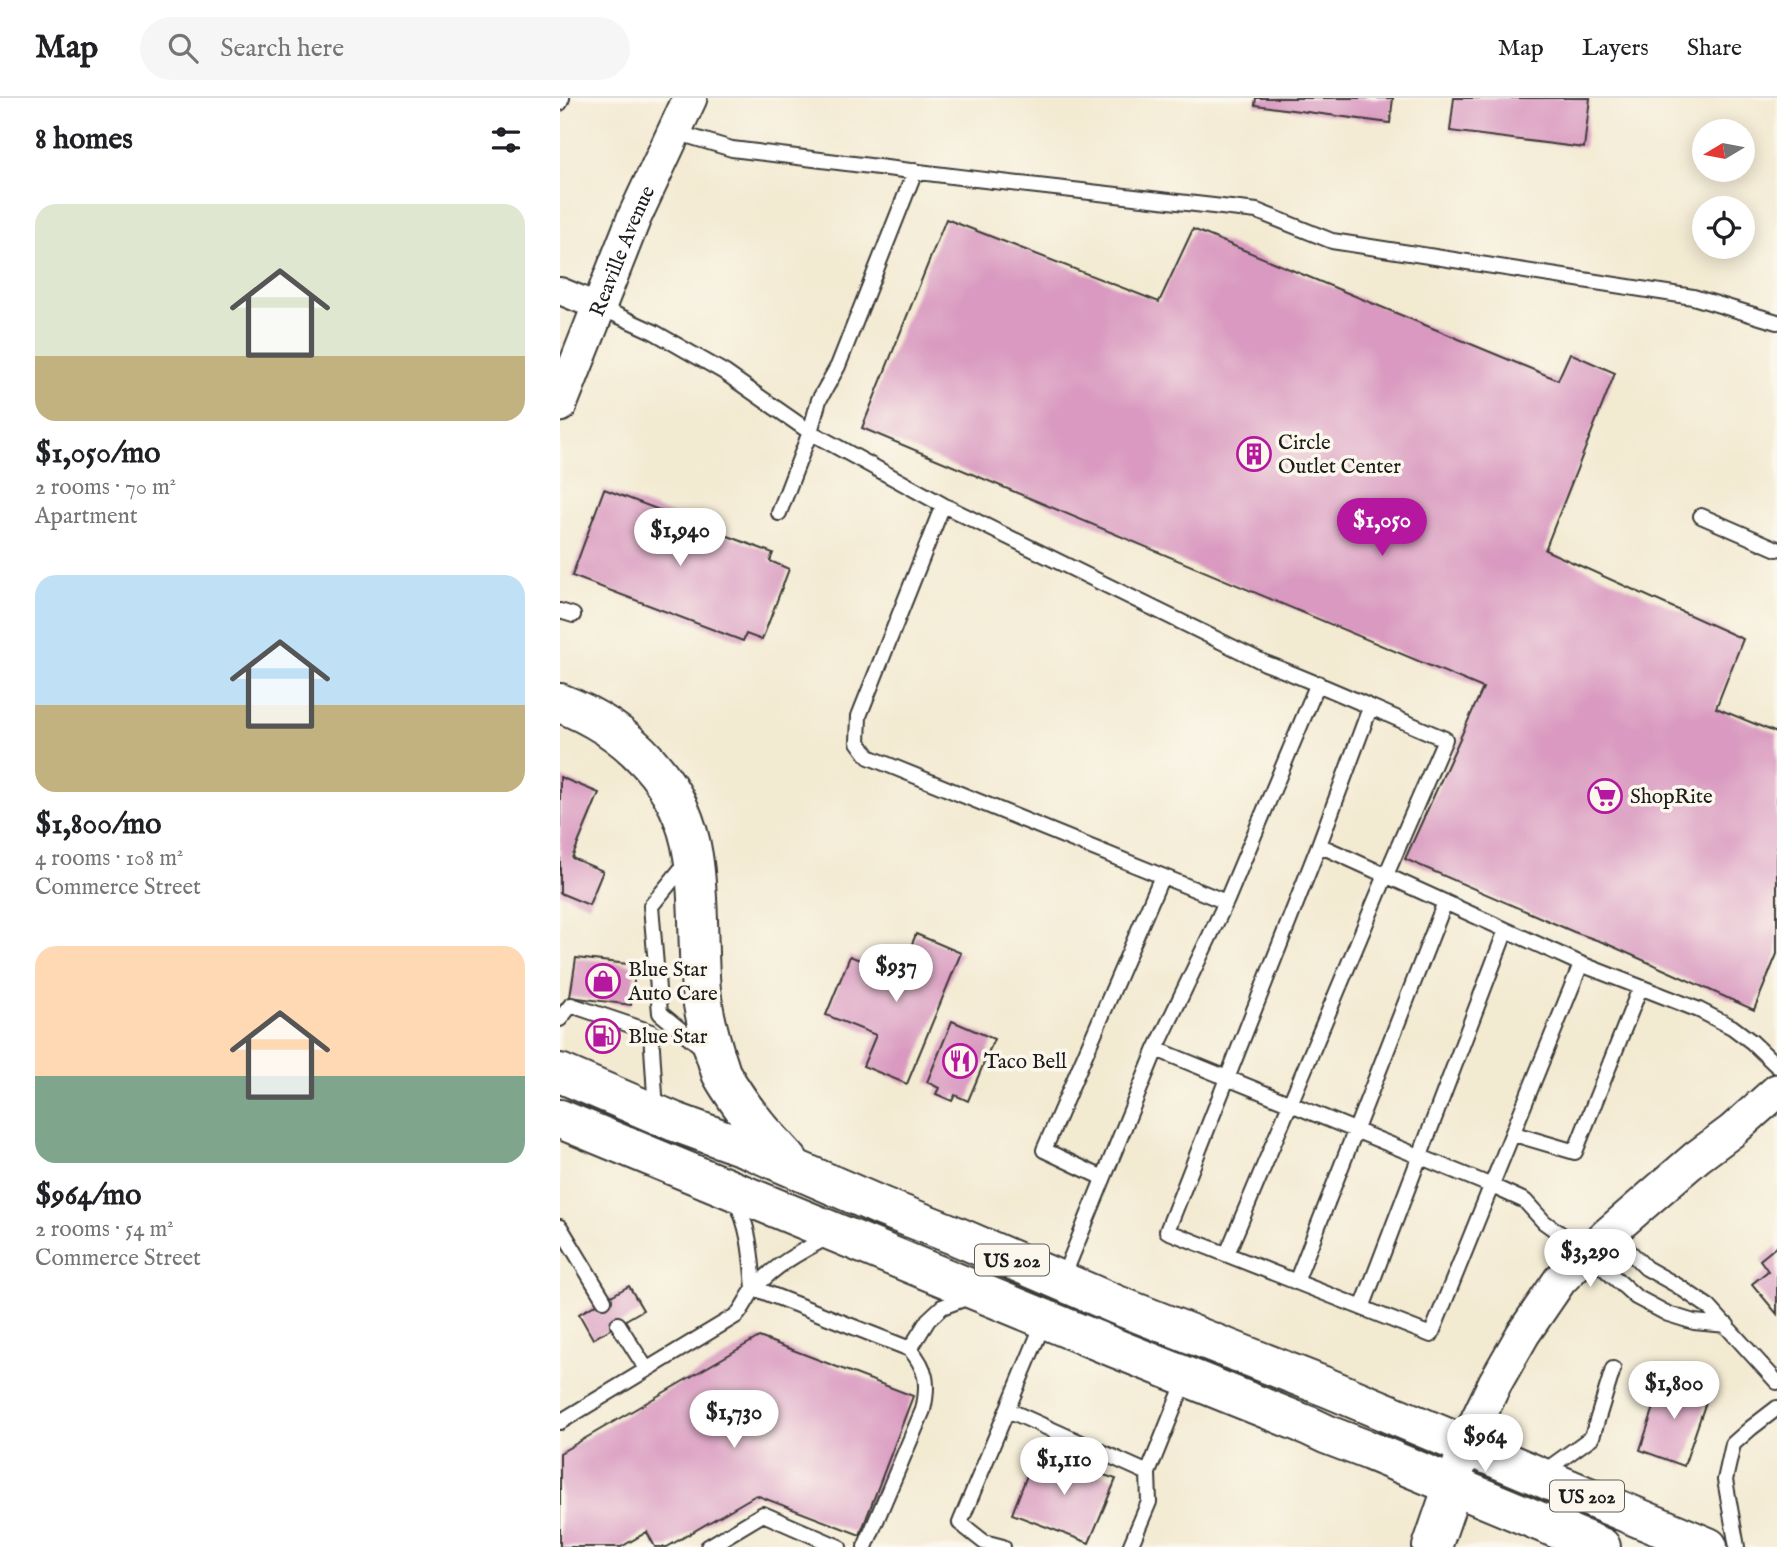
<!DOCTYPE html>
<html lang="en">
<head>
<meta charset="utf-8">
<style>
  body { margin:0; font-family:"IM FELL English",serif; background:#f6f6f6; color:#202124; height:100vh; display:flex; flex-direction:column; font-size:26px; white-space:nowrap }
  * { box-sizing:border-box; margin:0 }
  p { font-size:23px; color:#757577 }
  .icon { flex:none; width:38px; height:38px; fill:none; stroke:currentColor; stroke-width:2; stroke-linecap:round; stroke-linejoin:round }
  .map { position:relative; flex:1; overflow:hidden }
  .panel { display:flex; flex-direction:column; background:#fff; width:560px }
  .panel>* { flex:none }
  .needle { width:46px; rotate:260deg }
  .controls { position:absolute; left:1132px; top:21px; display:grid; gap:14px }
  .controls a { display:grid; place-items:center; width:63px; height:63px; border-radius:50%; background:#fff; box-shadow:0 4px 18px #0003; font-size:35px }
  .price { position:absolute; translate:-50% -60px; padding:0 16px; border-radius:24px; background:#fff; color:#222; font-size:23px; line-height:46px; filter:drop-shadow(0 2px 4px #0008) }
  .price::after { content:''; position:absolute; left:50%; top:42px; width:21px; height:16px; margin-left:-10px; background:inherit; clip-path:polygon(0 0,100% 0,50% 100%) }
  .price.active { background:#b5179e; color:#fff }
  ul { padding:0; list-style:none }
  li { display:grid; align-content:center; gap:14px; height:371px; padding:0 35px }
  li span { display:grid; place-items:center; height:217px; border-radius:21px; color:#555 }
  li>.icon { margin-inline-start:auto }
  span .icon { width:126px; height:126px; fill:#fffc; stroke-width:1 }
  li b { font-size:30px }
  h2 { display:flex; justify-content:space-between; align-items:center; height:84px; padding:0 35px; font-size:30px }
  header { display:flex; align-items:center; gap:42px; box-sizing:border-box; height:98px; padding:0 35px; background:#fff; border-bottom:2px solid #e0e0e0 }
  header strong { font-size:33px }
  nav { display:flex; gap:38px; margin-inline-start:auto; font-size:24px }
  .search { width:490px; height:63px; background:#f6f6f6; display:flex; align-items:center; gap:18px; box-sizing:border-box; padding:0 24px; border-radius:38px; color:#757577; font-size:26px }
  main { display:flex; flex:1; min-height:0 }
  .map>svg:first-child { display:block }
</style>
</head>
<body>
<header>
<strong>Map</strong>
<div class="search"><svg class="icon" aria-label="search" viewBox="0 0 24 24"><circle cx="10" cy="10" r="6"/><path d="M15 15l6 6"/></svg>Search here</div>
<nav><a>Map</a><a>Layers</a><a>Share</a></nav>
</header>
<main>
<section class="panel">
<h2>8 homes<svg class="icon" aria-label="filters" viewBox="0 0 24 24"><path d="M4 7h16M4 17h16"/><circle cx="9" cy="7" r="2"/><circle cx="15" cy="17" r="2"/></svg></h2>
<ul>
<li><span style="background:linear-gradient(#dfe7d0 70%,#c2b280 0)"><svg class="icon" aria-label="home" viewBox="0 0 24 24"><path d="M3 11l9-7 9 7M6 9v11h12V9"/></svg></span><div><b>$1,050/mo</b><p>2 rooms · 70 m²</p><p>Apartment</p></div></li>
<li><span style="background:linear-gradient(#bfe0f5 60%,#c2b280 0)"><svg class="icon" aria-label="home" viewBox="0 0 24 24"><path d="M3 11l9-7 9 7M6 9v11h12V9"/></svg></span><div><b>$1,800/mo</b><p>4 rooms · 108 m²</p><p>Commerce Street</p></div></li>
<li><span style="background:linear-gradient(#ffd9b3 60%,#7fa58c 0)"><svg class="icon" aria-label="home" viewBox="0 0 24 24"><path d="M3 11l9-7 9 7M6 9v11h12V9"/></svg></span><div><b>$964/mo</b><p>2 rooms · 54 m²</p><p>Commerce Street</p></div></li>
</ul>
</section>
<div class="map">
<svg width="1217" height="1449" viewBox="0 0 1217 1449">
  <rect width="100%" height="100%" fill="#fbf7ec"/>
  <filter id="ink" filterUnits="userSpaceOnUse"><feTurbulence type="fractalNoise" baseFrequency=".0143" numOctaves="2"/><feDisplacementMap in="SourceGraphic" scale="14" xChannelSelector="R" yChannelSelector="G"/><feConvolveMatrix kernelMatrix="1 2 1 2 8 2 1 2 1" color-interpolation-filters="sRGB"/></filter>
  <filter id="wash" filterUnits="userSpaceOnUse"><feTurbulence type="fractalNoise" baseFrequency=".00686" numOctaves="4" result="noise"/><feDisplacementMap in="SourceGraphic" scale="28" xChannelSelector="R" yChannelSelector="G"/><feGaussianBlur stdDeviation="1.57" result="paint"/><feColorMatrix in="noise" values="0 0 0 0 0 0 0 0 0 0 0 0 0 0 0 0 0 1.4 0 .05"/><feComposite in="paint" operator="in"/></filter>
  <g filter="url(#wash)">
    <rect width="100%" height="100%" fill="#f3ead2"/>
    <g id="blocks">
      <path fill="#d999c0" d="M696,0H833L830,25L695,7Z
        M894,0H1030L1024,50L890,33Z
        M386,121L599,204L633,131L998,282L1010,255L1055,275L985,452L1183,541L1156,610L1217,635V856L1194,912L1045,845L1014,834L845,761L923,590L302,330Z
        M44,391L213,455L210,463L229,471L202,542L186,536L183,543L12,478Z
        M0,679L39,695L12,760L43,773L29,807L0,795Z
        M356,836L401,855L347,986L303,968L316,937L266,917L290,858L339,878Z
        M16,860L76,867L71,907L10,899Z
        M392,923L434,941L408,1003L395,997L392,1003L376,996L379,990L367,984Z
        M1217,1148V1216L1192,1186L1208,1173L1200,1162Z
        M69,1188L83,1212L33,1241L19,1216Z
        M199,1239L353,1298L300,1437L196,1397L107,1449H95L87,1434L61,1449H0V1355Z
        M1104,1279L1149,1295L1124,1368L1080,1352Z
        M476,1354L556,1381L529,1445L452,1416Z"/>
    </g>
  </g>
  <g filter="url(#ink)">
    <use href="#blocks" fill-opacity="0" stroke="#3c3b37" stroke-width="2"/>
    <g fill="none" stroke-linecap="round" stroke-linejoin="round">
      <g stroke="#3c3b37" stroke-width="18">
        <path id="service" d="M0,5L2,0
          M115,34L172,51L416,81L697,113L772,143L1133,199L1217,224
          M39,209L94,234L164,274L250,334L383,407L705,565C766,588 825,616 885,641L826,777L667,1156
          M383,407L299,618L298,644L309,659L666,804
          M219,415L250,334L259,302L278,268L355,73
          M1141,418L1217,451
          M0,513L13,517
          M810,610L759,747L607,1133L871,1237L1021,866
          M759,747L1021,866L1139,912L1172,929L1192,944L1217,968
          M126,765L91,808L100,915L145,952
          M0,921L11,907L91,934L96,1013
          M596,951L932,1088L965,1103L984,1124L1027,1155L1076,1199L1108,1216L1134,1224L1167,1227
          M954,1036L1015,1054L1080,890
          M543,1080L484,1052L602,778
          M175,1100C190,1132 191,1156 194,1190
          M0,1129L44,1202
          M1050,1134L1086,1170L1118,1188L1149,1209L1217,1284
          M502,1182L596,951L666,804L758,585
          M736,1184L885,804
          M194,1190L350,1251C367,1271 369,1286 363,1312L305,1449
          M802,1210L946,832
          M58,1226L87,1272
          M350,1251L368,1222L382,1209L412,1198
          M448,1312L588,1375
          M0,1324L177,1217C185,1208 188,1197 196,1189C216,1166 244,1152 270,1138
          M982,1375L1032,1339L1053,1271
          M148,1449L203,1416L279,1449
          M443,1449L424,1444L400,1425L485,1221
          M570,1449L589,1404L588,1375L626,1280
          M1177,1449L1165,1382L1173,1346L1191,1330L1217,1310"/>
      </g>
      <g stroke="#3c3b37" stroke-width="30">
        <path id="minor" d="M0,193L39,209"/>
      </g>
      <g stroke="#3c3b37" stroke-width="37">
        <g id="tertiary">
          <path id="s1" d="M0,307L74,120L130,0"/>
          <path d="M893,1388L905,1348L935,1285L963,1236L1000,1182L1033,1149L1137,1059L1172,1033L1217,993"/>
        </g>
      </g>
      <g stroke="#3c3b37" stroke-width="42">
        <path id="trunk" d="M0,605C68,631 122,684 133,758C140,802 137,847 141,892C144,920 152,948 161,975C164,981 168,987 172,993C189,1020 208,1040 229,1063
          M0,975L115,1024L189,1051L323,1109L394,1137L557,1207L766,1289L1148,1449
          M0,1021L555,1250L749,1328L768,1337L810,1353L1041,1449
          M872,1449L893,1388"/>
      </g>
      <use href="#service" stroke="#fff" stroke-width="14"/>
      <use href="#minor" stroke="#fff" stroke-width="26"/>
      <use href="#tertiary" stroke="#fff" stroke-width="33"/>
      <use href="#trunk" stroke="#fff" stroke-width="38"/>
    </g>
  </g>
  <defs>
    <g id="building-ring" transform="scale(1.75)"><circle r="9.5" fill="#fbf7ec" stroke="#b5179e" stroke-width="1.5"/><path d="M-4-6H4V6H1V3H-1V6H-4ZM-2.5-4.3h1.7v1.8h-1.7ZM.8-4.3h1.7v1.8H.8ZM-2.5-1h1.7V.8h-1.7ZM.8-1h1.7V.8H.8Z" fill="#b5179e"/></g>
    <g id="supermarket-ring" transform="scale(1.75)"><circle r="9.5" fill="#fbf7ec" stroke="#b5179e" stroke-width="1.5"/><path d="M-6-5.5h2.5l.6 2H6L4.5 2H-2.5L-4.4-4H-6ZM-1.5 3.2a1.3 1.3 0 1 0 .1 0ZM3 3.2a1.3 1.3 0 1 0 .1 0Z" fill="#b5179e"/></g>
    <g id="shop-ring" transform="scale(1.75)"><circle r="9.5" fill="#fbf7ec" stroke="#b5179e" stroke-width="1.5"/><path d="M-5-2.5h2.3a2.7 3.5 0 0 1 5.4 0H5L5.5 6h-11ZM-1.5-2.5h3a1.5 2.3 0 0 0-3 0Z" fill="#b5179e"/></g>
    <g id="fuel-ring" transform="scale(1.75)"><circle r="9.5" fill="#fbf7ec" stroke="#b5179e" stroke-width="1.5"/><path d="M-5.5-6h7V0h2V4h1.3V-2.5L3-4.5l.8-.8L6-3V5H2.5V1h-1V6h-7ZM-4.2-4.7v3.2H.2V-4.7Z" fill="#b5179e"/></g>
    <g id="restaurant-ring" transform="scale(1.75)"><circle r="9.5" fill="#fbf7ec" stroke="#b5179e" stroke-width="1.5"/><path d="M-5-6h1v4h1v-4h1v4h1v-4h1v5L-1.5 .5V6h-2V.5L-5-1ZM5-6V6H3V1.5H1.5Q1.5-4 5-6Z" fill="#b5179e"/></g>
  </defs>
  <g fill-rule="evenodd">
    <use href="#building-ring" x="694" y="356"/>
    <use href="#supermarket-ring" x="1045" y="698"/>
    <use href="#shop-ring" x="43" y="883"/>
    <use href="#fuel-ring" x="43" y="938"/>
    <use href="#restaurant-ring" x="400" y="963"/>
  </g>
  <g text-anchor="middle" stroke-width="7" stroke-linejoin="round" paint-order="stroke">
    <g fill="#fbf7ec" stroke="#5f5e5a" stroke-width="2">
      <rect x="415" y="1146.5" width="74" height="31" rx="5"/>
      <rect x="990" y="1382.5" width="74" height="31" rx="5"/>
    </g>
    <g font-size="19" font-weight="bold" fill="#1c1c1c">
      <text x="452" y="1169">US 202</text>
      <text x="1027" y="1405">US 202</text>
    </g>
    <g font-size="21" fill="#1c1c1c" stroke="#fbf7ec">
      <text dy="7" stroke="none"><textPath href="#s1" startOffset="166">Reaville Avenue</textPath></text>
    </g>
    <g font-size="21" fill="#1c1c1c" stroke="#fbf7ec" text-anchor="start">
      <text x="718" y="351">Circle<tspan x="718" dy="24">Outlet Center</tspan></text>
      <text x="1070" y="705">ShopRite</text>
      <text x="68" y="878">Blue Star<tspan x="68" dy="24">Auto Care</tspan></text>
      <text x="68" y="945">Blue Star</text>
      <text x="424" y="970">Taco Bell</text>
    </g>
  </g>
</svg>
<div class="controls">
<a><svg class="needle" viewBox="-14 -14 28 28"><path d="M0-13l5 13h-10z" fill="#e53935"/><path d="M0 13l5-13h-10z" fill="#757577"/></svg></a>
<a><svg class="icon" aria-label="locate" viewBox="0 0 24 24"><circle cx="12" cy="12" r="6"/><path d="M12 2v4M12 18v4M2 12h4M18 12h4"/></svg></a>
</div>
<b class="price active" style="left:822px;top:460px">$1,050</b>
<b class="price" style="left:120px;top:470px">$1,940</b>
<b class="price" style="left:336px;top:906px">$937</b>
<b class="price" style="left:1030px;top:1191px">$3,290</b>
<b class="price" style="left:1114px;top:1323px">$1,800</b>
<b class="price" style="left:174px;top:1352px">$1,730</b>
<b class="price" style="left:925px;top:1376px">$964</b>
<b class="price" style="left:504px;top:1399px">$1,110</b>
</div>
</main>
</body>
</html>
